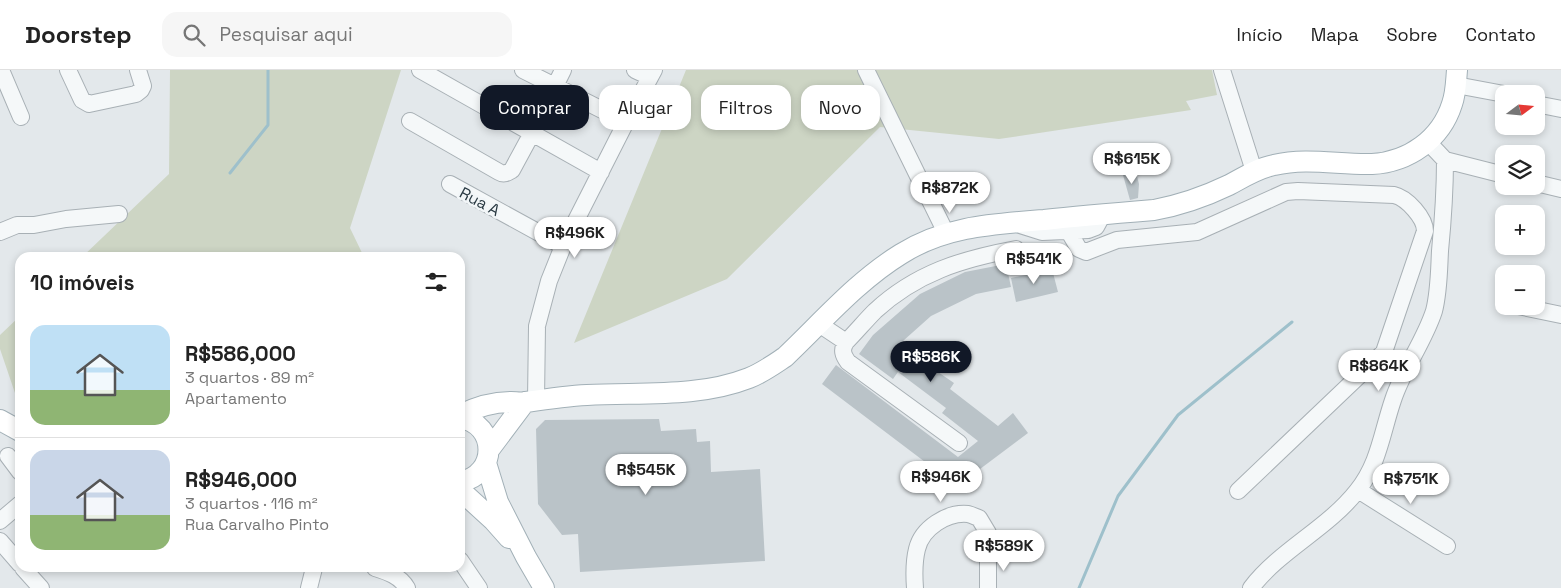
<!DOCTYPE html>
<html lang="pt">
<head>
<meta charset="utf-8">
<style>
  body { margin:0; font-family:"Space Grotesk",sans-serif; background:#f6f6f6; color:#222; height:100vh; display:flex; flex-direction:column; font-size:19px; white-space:nowrap }
  * { box-sizing:border-box; margin:0 }
  p { font-size:16px; color:#767676 }
  .icon { flex:none; width:28px; height:28px; fill:none; stroke:currentColor; stroke-width:2; stroke-linecap:round; stroke-linejoin:round }
  .map { position:relative; flex:1; overflow:hidden }
  .drawer { position:absolute; left:15px; top:182px; width:450px; height:320px; display:flex; flex-direction:column; background:#fff; border-radius:15px; box-shadow:0 2px 8px #0003 }
  .drawer>* { flex:none }
  .top-card { position:absolute; left:480px; top:15px; width:475px; height:45px; display:flex; gap:10px }
  .needle { width:32px; rotate:74deg }
  .fabs { position:absolute; left:1495px; top:15px; display:grid; gap:10px }
  .fabs a { display:grid; place-items:center; width:50px; height:50px; border-radius:10px; background:#fff; box-shadow:0 2px 8px #0003; font-size:25px }
  .price { position:absolute; translate:-50% -42px; padding:0 11px; border-radius:18px; background:#fff; color:#222; font-size:16px; line-height:32px; filter:drop-shadow(0 1px 2px #0008) }
  .price::after { content:''; position:absolute; left:50%; top:30px; width:15px; height:11px; margin-left:-8px; background:inherit; clip-path:polygon(0 0,100% 0,50% 100%) }
  .price.current { background:#111827; color:#fff }
  ul { padding:0; list-style:none }
  li { display:flex; align-items:center; gap:15px; height:125px; padding:0 15px }
  li+li { border-top:1px solid #e0e0e0 }
  li span { display:grid; place-items:center; flex:none; width:140px; height:100px; border-radius:15px; color:#555 }
  li>.icon { margin-inline-start:auto }
  span .icon { width:60px; height:60px; fill:#fffc; stroke-width:1 }
  li b { font-size:21px }
  h2 { display:flex; justify-content:space-between; align-items:center; height:60px; padding:0 15px; font-size:21px }
  .pill { padding:0 18px; border-radius:15px; background:#fff; box-shadow:0 2px 8px #0003; font-size:18px; line-height:45px }
  .pill.current { background:#111827; color:#fff }
  header { display:flex; align-items:center; gap:30px; box-sizing:border-box; height:70px; padding:0 25px; background:#fff; border-bottom:1px solid #e0e0e0 }
  header strong { font-size:24px }
  nav { display:flex; gap:28px; margin-inline-start:auto; font-size:18px }
  .search { width:350px; height:45px; background:#f6f6f6; display:flex; align-items:center; gap:12px; box-sizing:border-box; padding:0 18px; border-radius:15px; color:#767676; font-size:19px }
  .map>svg:first-child { display:block }
</style>
</head>
<body>
<header>
<strong>Doorstep</strong>
<div class="search"><svg class="icon" aria-label="search" viewBox="0 0 24 24"><circle cx="10" cy="10" r="6"/><path d="M15 15l6 6"/></svg>Pesquisar aqui</div>
<nav><a>Início</a><a>Mapa</a><a>Sobre</a><a>Contato</a></nav>
</header>
<div class="map">
<svg width="1561" height="518" viewBox="0 0 1561 518">
  <rect width="100%" height="100%" fill="#e3e8eb"/>
  <path fill="#cdd5c4" d="M170,0H401L350,158L364,187L81,188L169,104Z
    M686,0H1212L1217,25L1186,31L1191,40L999,69L880,57L727,209L574,273Z
    M20,246V326H16L0,279V265Z"/>
  <g fill="none" stroke-linecap="round" stroke-linejoin="round">
    <path stroke="#9ec0cb" stroke-width="3" d="M230,103L268,55V0
      M1079,518L1118,426L1178,345L1292,252"/>
  </g>
  <path fill="#bac3c8" d="M502,16L526,31L519,44L495,31Z
    M1136,102L1139,114L1138,128L1130,130L1123,105Z
    M1006,194L1011,217L976,224L931,246L894,279L915,295L919,289L954,313L950,319L998,356L1013,343L1028,363L956,417L937,392L933,398L822,314L836,295L958,387L978,371L942,343L946,338L898,302L893,309L859,284L873,265L920,224L965,202Z
    M1052,199L1058,222L1016,232L1011,208Z
    M659,349L661,361L696,359L697,372L710,371L711,402L760,399L765,491L580,502L578,464L562,465L538,434L536,359L545,350Z"/>
  <g fill="none" stroke-linecap="round" stroke-linejoin="round">
    <g stroke="#a8b0b5" stroke-width="18">
      <path id="minor" d="M1,0L21,47
        M68,0L82,30L89,34L136,24L141,20L143,16L138,0
        M420,0L601,102
        M523,0L626,52
        M635,0L650,7
        M866,0L946,163
        M1222,0L1254,101
        M1456,15L1504,24
        M1536,34L1561,39
        M410,51L499,102C504,105 507,103 512,100L532,63L563,0
        M1428,72L1445,90L1504,105
        M1536,113L1561,119
        M450,114L563,176
        M1017,154L1042,162L1088,160L1096,157L1103,144
        M0,162L17,155H34L66,149L119,144
        M1069,162L1079,179L1086,182L1117,170L1197,162L1286,122L1298,121L1394,125C1407,128 1425,148 1425,161L1384,282L1238,421
        M1518,236L1561,245
        M819,254L846,272C856,262 865,251 875,241C916,203 962,189 1016,179
        M846,272C841,280 843,285 848,292L959,373
        M536,330L537,256L549,211L563,176L626,52L654,0
        M8,386L20,402
        M1358,420L1447,476
        M0,451L20,434
        M0,471L20,494
        M460,490L479,518
        M23,498L41,518
        M375,498C388,502 400,506 407,518
        M309,518L314,498
        M915,518C914,505 914,491 917,479C922,458 947,442 968,444C972,445 976,447 979,448L988,463V518
        M1251,518C1280,480 1327,459 1357,421C1379,394 1382,362 1393,330C1403,299 1424,272 1434,241C1439,222 1439,200 1440,181C1443,150 1445,120 1445,90"/>
    </g>
    <g stroke="#a2b0b7" stroke-width="22">
      <path id="major" d="M460,345C476,337 493,332 511,332C516,332 521,333 526,332C546,329 566,326 587,325C640,322 698,328 749,308C762,303 773,295 785,287C822,252 857,211 901,184C945,156 994,154 1044,150C1080,146 1117,143 1154,140C1181,135 1204,127 1229,115C1244,107 1258,98 1274,95C1307,87 1339,95 1372,94C1409,92 1441,69 1452,34C1456,23 1456,11 1457,0
        M460,348C498,354 498,405 460,412
        M0,350L20,361
        M489,380L525,332
        M486,393L498,432L526,487L544,518
        M460,420L493,450L509,468"/>
    </g>
    <use href="#minor" stroke="#f5f8f9" stroke-width="16"/>
    <use href="#major" stroke="#fff" stroke-width="20"/>
  </g>
  <g text-anchor="middle" stroke-width="5" stroke-linejoin="round" paint-order="stroke">
    <g font-size="16" fill="#2a3a43" stroke="#f2f6f8">
      <text transform="translate(480 131) rotate(28)" y="6">Rua A</text>
    </g>
  </g>
</svg>
<div class="fabs">
<a><svg class="needle" viewBox="-14 -14 28 28"><path d="M0-13l5 13h-10z" fill="#e53935"/><path d="M0 13l5-13h-10z" fill="#767676"/></svg></a>
<a><svg class="icon" aria-label="layers" viewBox="0 0 24 24"><path d="M12 4l9 5-9 5-9-5zM3 14l9 5 9-5"/></svg></a>
<a>+</a>
<a>−</a>
</div>
<b class="price" style="left:1132px;top:115px">R$615K</b>
<b class="price" style="left:950px;top:144px">R$872K</b>
<b class="price" style="left:575px;top:189px">R$496K</b>
<b class="price" style="left:1034px;top:215px">R$541K</b>
<b class="price current" style="left:931px;top:313px">R$586K</b>
<b class="price" style="left:1379px;top:322px">R$864K</b>
<b class="price" style="left:646px;top:426px">R$545K</b>
<b class="price" style="left:941px;top:433px">R$946K</b>
<b class="price" style="left:1411px;top:435px">R$751K</b>
<b class="price" style="left:1004px;top:502px">R$589K</b>
<div class="top-card">
<a class="pill current">Comprar</a>
<a class="pill">Alugar</a>
<a class="pill">Filtros</a>
<a class="pill">Novo</a>
</div>
<section class="drawer">
<h2>10 imóveis<svg class="icon" aria-label="filters" viewBox="0 0 24 24"><path d="M4 7h16M4 17h16"/><circle cx="9" cy="7" r="2"/><circle cx="15" cy="17" r="2"/></svg></h2>
<ul>
<li><span style="background:linear-gradient(#bfe0f5 65%,#8fb573 0)"><svg class="icon" aria-label="home" viewBox="0 0 24 24"><path d="M3 11l9-7 9 7M6 9v11h12V9"/></svg></span><div><b>R$586,000</b><p>3 quartos · 89 m²</p><p>Apartamento</p></div></li>
<li><span style="background:linear-gradient(#c9d6e8 65%,#8fb573 0)"><svg class="icon" aria-label="home" viewBox="0 0 24 24"><path d="M3 11l9-7 9 7M6 9v11h12V9"/></svg></span><div><b>R$946,000</b><p>3 quartos · 116 m²</p><p>Rua Carvalho Pinto</p></div></li>
</ul>
</section>
</div>
</body>
</html>
